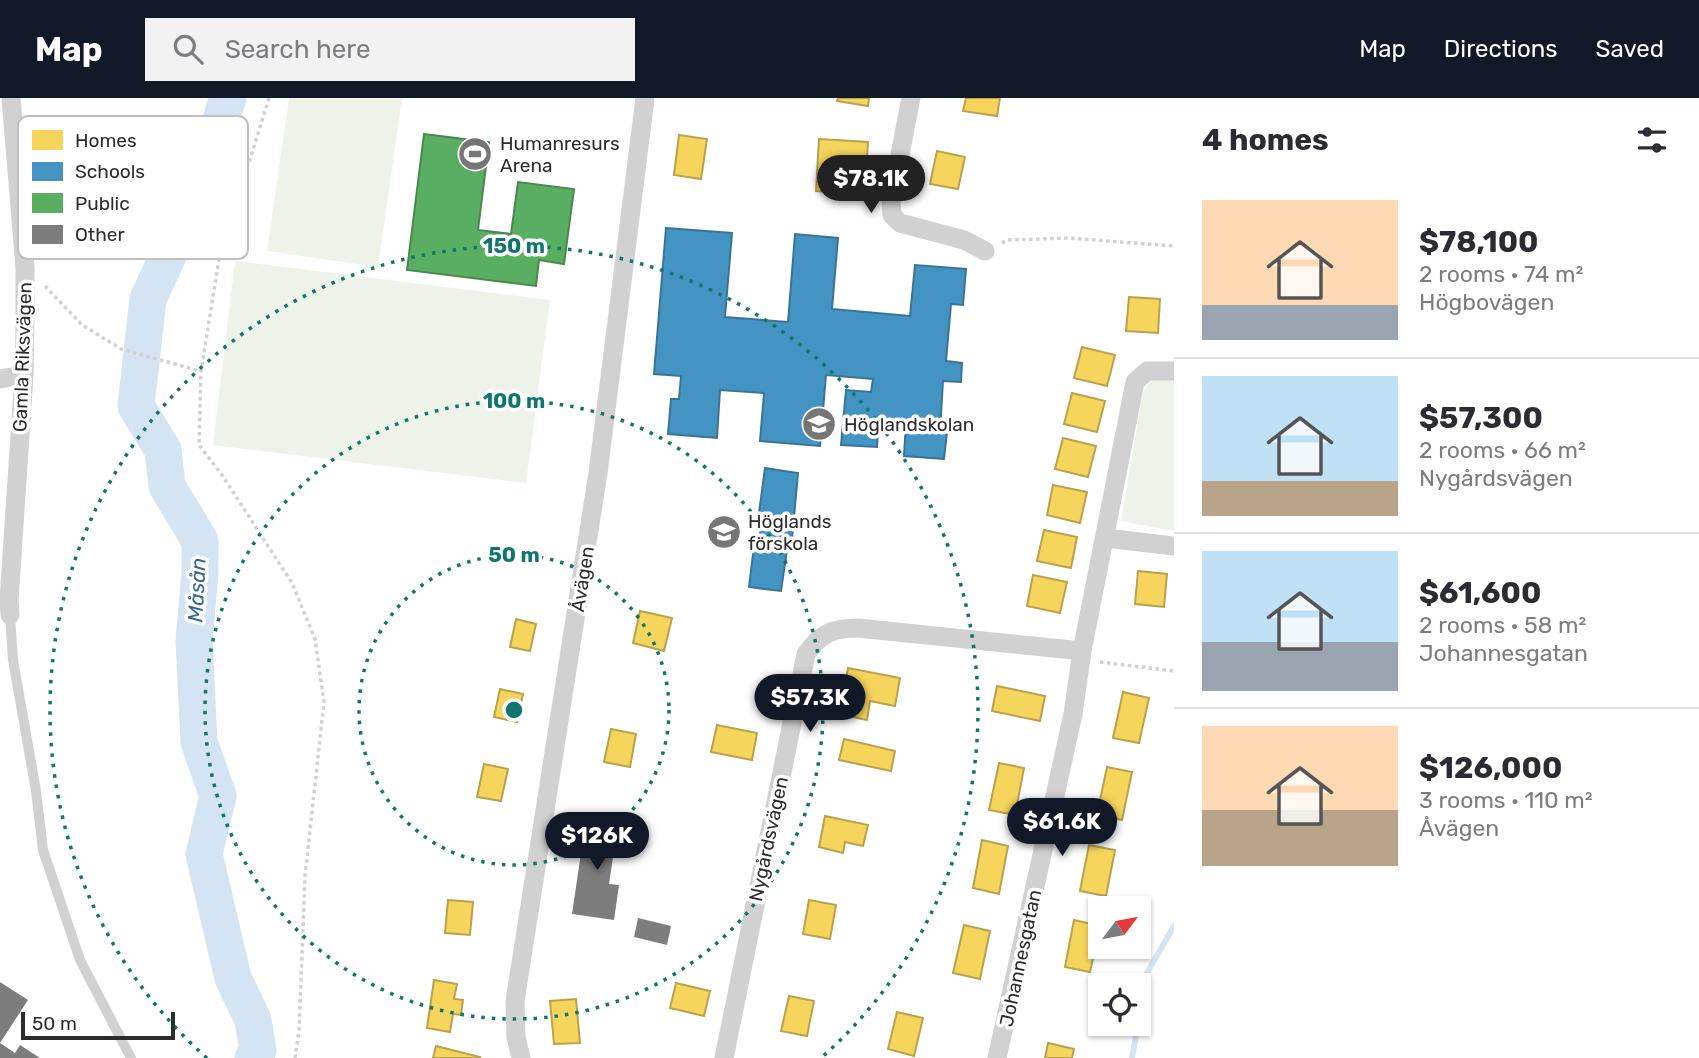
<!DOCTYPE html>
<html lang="en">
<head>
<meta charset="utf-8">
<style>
  body { margin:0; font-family:Rubik,sans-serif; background:#f2f2f3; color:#2b2b33; height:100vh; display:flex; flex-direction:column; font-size:26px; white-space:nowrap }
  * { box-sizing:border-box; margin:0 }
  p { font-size:23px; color:#7c7c81 }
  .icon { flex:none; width:38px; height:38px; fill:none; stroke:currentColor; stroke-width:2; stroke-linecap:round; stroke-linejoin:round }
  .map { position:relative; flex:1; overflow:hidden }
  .side { display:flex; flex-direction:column; background:#fff; width:525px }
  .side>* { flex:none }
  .needle { width:46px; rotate:58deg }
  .fabs { position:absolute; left:1088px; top:798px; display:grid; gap:14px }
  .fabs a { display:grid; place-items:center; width:63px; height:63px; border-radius:0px; background:#fff; box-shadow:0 2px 5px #0004; font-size:35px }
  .scale { position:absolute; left:21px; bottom:18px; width:154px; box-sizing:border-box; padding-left:7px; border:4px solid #2c2c2c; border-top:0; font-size:19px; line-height:24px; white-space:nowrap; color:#2c2c2c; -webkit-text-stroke:5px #fff; paint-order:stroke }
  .price { position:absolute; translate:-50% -60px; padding:0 16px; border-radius:24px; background:#111827; color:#fff; font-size:23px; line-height:46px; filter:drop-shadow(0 2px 4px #0008) }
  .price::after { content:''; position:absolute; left:50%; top:42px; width:21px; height:16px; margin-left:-10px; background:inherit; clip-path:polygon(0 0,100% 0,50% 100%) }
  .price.active { background:#222; color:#fff }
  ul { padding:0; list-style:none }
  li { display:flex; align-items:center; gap:21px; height:175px; padding:0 28px }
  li+li { border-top:2px solid #e1e1e2 }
  li span { display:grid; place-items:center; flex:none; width:196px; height:140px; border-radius:0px; color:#555 }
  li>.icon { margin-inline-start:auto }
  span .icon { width:84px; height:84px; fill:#fffc; stroke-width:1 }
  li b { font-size:30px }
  h2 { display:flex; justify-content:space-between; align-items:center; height:84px; padding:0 28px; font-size:30px }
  header { display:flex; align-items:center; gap:42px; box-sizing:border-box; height:98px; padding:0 35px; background:#111827; color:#fff }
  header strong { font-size:33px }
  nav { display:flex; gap:38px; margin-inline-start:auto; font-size:24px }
  .search { width:490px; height:63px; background:#f2f2f3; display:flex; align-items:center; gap:18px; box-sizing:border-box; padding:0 24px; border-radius:0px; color:#7c7c81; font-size:26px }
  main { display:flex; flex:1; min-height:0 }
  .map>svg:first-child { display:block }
</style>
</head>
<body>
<header>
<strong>Map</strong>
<div class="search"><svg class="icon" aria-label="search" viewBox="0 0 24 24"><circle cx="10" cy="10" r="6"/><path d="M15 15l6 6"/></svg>Search here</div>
<nav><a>Map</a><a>Directions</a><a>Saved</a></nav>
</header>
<main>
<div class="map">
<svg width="1174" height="960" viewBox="0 0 1174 960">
  <rect width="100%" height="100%" fill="#fff"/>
  <path fill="#eef3ea" d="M289,0H402L378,169L267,153Z
    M235,163L550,202L526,385L213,347Z
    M1174,281V433L1121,423L1143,294L1151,282Z"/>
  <path fill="#f6d55c" stroke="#b9a24e" stroke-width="2" d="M838,0H869L868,8L837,3Z
    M966,0H1000L997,18L963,13Z
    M679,37L707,41L701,81L674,77Z
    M819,41L868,44L866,72L856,71L854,96L816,93Z
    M937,53L965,59L958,91L930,86Z
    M1129,199L1160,201L1158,235L1126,233Z
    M1082,249L1115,257L1107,288L1074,280Z
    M1072,295L1105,303L1097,334L1064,326Z
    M1063,340L1096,348L1088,379L1055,371Z
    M1053,387L1087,394L1080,425L1047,417Z
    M1044,432L1077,439L1071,470L1037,463Z
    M1138,473L1167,476L1164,509L1135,506Z
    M1033,477L1067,484L1060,515L1027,508Z
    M640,513L672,520L664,553L633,545Z
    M516,521L536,526L530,553L510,549Z
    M848,570L900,580L895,608L870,603L867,622L839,616Z
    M997,588L1045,598L1040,623L992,613Z
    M500,591L523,596L517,624L494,619Z
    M1123,594L1149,600L1139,645L1113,640Z
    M717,627L757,635L752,662L711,654Z
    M611,631L636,636L630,669L604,664Z
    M844,641L895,653L891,673L839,662Z
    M999,665L1024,670L1015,717L989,712Z
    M484,666L508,671L501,703L477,699Z
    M1107,669L1132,674L1122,722L1097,716Z
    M825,718L868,727L863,748L845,744L843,755L819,749Z
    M982,742L1008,748L999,796L973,790Z
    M1089,747L1115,752L1106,798L1080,793Z
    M448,802L473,804L470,837L445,835Z
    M809,802L836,807L830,841L803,836Z
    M1074,822L1100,828L1090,874L1065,869Z
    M964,827L990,833L980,881L953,875Z
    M434,882L457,886L454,901L463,902L461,917L453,916L450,934L427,930Z
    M676,885L710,893L704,918L670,910Z
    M789,898L814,903L807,938L781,933Z
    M576,901L580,945L554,946L550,903Z
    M897,914L923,920L914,958L888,951Z
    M1048,945L1074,951L1072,960H1045Z
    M436,948L480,959L479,960H433Z"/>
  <path fill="#4393c3" stroke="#3c7496" stroke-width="2" d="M666,130L732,135L725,219L788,224L795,136L838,140L832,211L910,218L915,167L966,171L963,207L951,206L946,263L962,265L961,284L943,283L940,333L947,334L944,361L904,358L906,323L879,321L877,349L841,347L846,292L871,294L873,281L826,277L820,348L760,343L764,295L720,292L717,340L668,336L671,301H679L681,278L654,276Z
    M765,370L798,375L791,452H787L781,493L749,489L754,448L758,449L763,415H759Z"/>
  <path fill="#5aae61" stroke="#4c8751" stroke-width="2" d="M424,36L489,44L478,132L511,136L518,84L574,91L564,166L539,162L536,188L407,172Z"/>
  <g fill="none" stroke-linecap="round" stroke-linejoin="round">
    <path stroke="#d5e4f2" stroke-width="6" d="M1139,918L1147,875L1174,828
      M1132,960L1138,926"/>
    <path stroke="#d5e4f2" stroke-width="37" d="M228,0L198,93L148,201L136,308L163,352L167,388L200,443V475L194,543L199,644L218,698L204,756L233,880L253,922L258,952L253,960"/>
  </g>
  <path fill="#7d7d7d" d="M586,721L618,726L609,786L619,787L614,822L572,816Z
    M638,820L671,828L667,847L634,839Z
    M0,884L28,902L0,945L15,955L20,947L40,960H0Z"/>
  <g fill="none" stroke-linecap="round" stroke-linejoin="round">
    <path stroke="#d1d1d1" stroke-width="3.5" stroke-dasharray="3.5 3.5" stroke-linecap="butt" d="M269,0L219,161L201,273L199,347L222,377L292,485L315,541L324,604L305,778L299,933L295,960
      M1002,145L1007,142L1068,140L1174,148
      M45,188L82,227L121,251L200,273
      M1100,564L1174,573"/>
    <path stroke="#d1d1d1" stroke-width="10" d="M10,517L13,562L36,693L43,752L80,862L131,960"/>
    <path stroke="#d1d1d1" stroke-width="19" d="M911,0L891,103L892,117L900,125L964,142L985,153
      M0,281L24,277
      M1106,440L1174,448
      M10,517L9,502L24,277L25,226V170L11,0
      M521,960L516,939L515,903L598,375L645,0
      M724,960L806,556C821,535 833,530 858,530L1082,553
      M997,960L1073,616L1082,553L1135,284L1147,273H1174"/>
  </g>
  <g fill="none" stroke="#0f766e" stroke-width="3.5" stroke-dasharray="3.5 7">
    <circle cx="514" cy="612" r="155"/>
    <circle cx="514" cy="612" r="309"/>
    <path d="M207 960A464 464 0 1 1 821 960"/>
  </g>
  <defs>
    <g id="stadium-disc" transform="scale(1.75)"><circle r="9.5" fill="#767676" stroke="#fff"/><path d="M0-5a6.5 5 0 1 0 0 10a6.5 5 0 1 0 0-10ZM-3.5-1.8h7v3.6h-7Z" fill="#fff"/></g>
    <g id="school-disc" transform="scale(1.75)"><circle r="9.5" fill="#767676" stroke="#fff"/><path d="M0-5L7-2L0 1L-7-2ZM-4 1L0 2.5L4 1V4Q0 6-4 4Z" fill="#fff"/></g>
  </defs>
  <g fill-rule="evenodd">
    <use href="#stadium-disc" x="475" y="56"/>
    <use href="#school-disc" x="819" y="326"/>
    <use href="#school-disc" x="724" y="434"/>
  </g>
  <g text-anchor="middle" stroke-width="7" stroke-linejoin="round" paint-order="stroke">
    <g font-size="19" fill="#2c2c2c" stroke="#fff" text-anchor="start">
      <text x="500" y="52">Humanresurs<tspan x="500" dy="22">Arena</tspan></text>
      <text x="844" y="333">Höglandskolan</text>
      <text x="748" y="430">Höglands<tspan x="748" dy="22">förskola</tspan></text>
    </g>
    <g font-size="19" fill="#2c2c2c" stroke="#fff">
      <text transform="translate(22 259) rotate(-88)" y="7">Gamla Riksvägen</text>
      <text transform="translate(582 481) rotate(-81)" y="7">Åvägen</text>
      <text transform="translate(768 741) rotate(-78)" y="7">Nygårdsvägen</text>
      <text transform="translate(1020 860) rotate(-78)" y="7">Johannesgatan</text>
    </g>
    <g font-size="21" font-style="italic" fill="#376890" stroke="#fff">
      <text transform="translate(197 492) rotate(-87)" y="7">Måsån</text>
    </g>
  </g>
  <rect x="18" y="18" width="230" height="143" rx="10" fill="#fff" stroke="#c0c0c0" stroke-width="2"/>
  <rect x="32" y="32" width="31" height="20" fill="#f6d55c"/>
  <rect x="32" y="64" width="31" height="19" fill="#4393c3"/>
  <rect x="32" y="95" width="31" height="20" fill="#5aae61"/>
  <rect x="32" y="127" width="31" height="19" fill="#7d7d7d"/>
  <g font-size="19" fill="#2c2c2c">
    <text x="75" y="49">Homes</text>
    <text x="75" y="80">Schools</text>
    <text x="75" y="112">Public</text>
    <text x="75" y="143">Other</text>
  </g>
  <circle cx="514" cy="612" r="10" fill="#0f766e" stroke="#fff" stroke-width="3.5"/>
  <g font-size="21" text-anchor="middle" font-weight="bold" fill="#0f766e" stroke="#fff" stroke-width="7" stroke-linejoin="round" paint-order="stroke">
    <text x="514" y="155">150 m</text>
    <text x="514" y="310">100 m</text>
    <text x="514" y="464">50 m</text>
  </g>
</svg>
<div class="fabs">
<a><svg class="needle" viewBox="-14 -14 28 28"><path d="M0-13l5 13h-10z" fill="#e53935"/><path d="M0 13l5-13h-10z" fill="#7c7c81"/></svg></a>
<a><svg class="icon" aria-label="locate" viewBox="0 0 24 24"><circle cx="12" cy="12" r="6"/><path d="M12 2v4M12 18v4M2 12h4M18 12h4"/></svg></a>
</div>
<div class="scale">50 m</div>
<b class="price active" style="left:871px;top:117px">$78.1K</b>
<b class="price" style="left:810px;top:636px">$57.3K</b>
<b class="price" style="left:1062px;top:760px">$61.6K</b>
<b class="price" style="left:597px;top:774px">$126K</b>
</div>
<section class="side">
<h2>4 homes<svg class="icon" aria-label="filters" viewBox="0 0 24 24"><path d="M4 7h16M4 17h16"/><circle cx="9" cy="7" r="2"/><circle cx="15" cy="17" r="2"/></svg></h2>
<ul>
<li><span style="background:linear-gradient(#ffd9b3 75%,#9aa5b1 0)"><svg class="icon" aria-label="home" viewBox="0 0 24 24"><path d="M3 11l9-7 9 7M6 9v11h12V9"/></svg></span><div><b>$78,100</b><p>2 rooms · 74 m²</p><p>Högbovägen</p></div></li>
<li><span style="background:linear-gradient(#bfe0f5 75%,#b9a48a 0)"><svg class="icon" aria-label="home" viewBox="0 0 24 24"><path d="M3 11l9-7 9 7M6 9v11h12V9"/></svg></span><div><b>$57,300</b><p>2 rooms · 66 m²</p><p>Nygårdsvägen</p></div></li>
<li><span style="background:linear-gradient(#bfe0f5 65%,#9aa5b1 0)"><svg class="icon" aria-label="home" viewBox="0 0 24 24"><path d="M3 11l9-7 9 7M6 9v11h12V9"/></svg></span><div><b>$61,600</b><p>2 rooms · 58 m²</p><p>Johannesgatan</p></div></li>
<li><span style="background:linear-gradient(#ffd9b3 60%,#b9a48a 0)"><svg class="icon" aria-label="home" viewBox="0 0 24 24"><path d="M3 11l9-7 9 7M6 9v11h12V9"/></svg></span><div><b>$126,000</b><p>3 rooms · 110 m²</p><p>Åvägen</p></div></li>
</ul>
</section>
</main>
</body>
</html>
